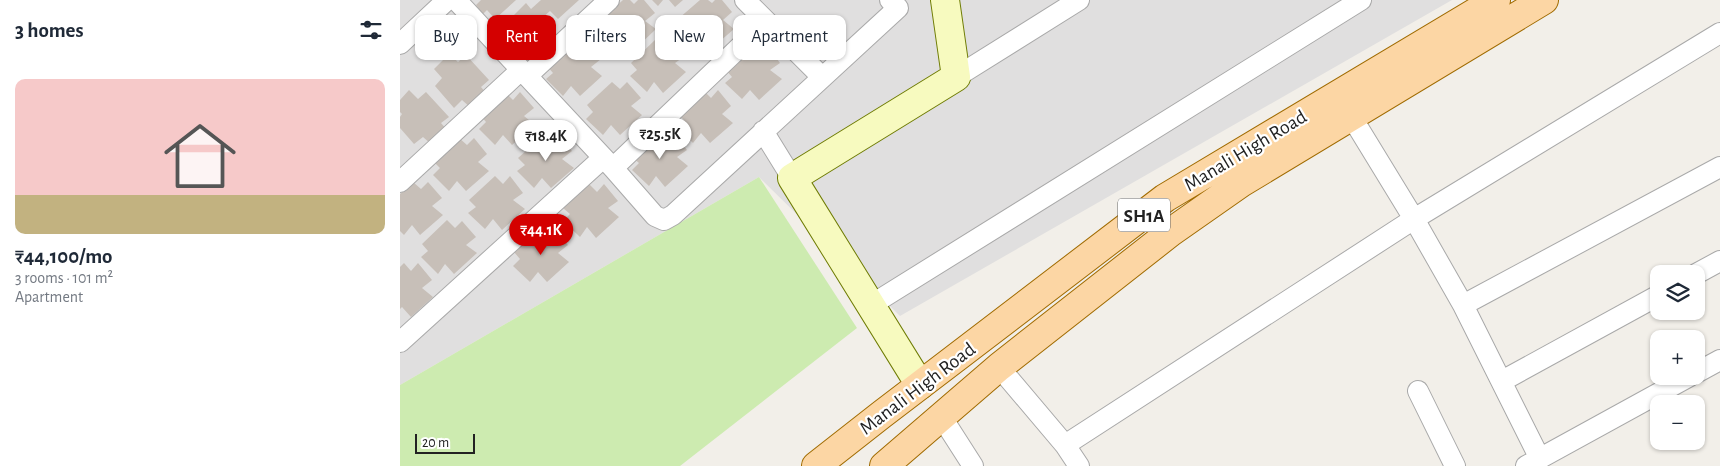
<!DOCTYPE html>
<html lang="en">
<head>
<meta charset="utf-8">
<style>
  body { margin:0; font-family:"Alegreya Sans",sans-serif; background:#f2f2f3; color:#1f2937; height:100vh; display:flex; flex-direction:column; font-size:19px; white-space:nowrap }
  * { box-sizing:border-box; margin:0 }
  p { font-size:16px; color:#747a83 }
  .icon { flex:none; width:28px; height:28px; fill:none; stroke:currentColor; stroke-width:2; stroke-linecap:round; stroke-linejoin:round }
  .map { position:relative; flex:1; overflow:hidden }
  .sheet { display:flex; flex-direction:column; background:#fff; width:400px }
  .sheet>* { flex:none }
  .banner { position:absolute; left:15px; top:15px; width:475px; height:45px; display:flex; gap:10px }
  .fabs { position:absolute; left:1250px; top:265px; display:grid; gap:10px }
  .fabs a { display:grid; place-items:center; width:55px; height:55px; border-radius:10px; background:#fff; box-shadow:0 1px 4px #0004; font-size:25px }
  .scale { position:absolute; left:15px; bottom:12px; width:60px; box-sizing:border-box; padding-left:5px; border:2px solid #222; border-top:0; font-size:14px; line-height:18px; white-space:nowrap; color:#222; -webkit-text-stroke:4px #fff; paint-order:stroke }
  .price { position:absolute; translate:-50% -42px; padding:0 11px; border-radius:18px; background:#fff; color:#222; font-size:16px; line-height:32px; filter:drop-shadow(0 1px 2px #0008) }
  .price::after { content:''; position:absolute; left:50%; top:30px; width:15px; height:11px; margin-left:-8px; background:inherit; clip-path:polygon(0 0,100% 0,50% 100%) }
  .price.selected { background:#d40000; color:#fff }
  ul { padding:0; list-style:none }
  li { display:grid; align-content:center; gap:10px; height:265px; padding:0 15px }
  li+li { border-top:1px solid #e0e1e3 }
  li span { display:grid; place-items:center; height:155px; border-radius:10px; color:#555 }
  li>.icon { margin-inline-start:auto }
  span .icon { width:90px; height:90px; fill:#fffc; stroke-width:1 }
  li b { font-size:21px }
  h2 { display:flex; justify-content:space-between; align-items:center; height:60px; padding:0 15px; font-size:21px }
  .chip { padding:0 18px; border-radius:10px; background:#fff; box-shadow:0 1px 4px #0004; font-size:18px; line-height:45px }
  .chip.selected { background:#d40000; color:#fff }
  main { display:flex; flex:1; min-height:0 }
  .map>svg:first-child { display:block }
</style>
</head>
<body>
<main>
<section class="sheet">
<h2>3 homes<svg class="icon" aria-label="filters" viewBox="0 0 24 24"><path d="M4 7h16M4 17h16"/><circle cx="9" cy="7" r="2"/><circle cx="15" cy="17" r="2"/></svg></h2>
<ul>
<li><span style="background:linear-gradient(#f6c9c9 75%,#c2b280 0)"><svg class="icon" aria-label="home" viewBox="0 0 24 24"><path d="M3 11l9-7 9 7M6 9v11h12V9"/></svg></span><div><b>₹44,100/mo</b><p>3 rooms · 101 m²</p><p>Apartment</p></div></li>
</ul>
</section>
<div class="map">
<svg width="1320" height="466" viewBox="0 0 1320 466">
  <rect width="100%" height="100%" fill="#f2efe9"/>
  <path fill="#e0dfdf" d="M0,0H1052L500,316L359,177L0,385Z"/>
  <path fill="#cdebb0" d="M359,177L457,328L280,466H0V385Z"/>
  <path fill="#c7bfb8" d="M81,0H116L95,19L87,10L83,14L76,5Z
    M141,0H179L158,19L150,11L143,17L151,25L127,49L118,39L115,43L107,34L113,28L107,22L126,3L131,9Z
    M223,0H230L234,4L238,0H244L255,13L245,21L256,29L234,50L225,40L217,50L200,33L207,27L201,20Z
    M252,0H263L258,6Z
    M269,0H283L275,7Z
    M300,0H308L312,3L315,0H322L332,12L323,20L334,29L311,49L302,39L294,49L277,33L285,27L278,19Z
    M256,39L264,47L271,39L285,56L275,63L286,72L263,93L254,82L247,92L230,76L237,70L231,63Z
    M172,43L180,50L187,43L201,59L191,67L202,76L180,96L171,86L163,96L146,79L153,73L147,66Z
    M367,46L380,63L370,70L382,79L359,100L350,90L342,99L325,83L332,77L326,70L352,47L360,54Z
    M49,54L58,62L66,55L89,80L81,87L87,94L71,108L62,100L54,108L35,86L42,78L34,69Z
    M212,82L220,89L227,82L241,98L231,106L242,115L220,135L211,125L203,135L186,119L193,112L187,105Z
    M9,90L18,99L26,92L49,117L41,123L47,130L31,144L23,137L14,144L0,128V117L2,114L0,112V100Z
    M303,90L311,98L318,90L331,106L322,114L333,123L310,143L301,133L293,143L277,127L284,120L277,113Z
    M105,92L113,100L120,92L134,108L124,116L135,125L112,145L103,135L95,145L79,129L86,122L80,115Z
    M258,133L266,141L273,133L287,150L277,157L288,166L265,187L256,176L249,186L232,170L239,163L232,157Z
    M144,135L152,142L158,135L172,151L162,159L174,168L151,188L142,178L134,188L117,171L125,165L118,158Z
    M59,138L67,145L74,138L87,154L78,162L89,171L66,191L57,181L49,191L33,175L40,168L33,161Z
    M95,176L103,184L110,176L123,193L113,200L125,209L102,230L93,219L85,229L68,213L76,207L69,200Z
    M13,182L21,189L28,182L42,198L32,206L43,215L20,235L12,225L4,235L0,231V194Z
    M189,184L197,192L204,184L218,201L208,208L219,217L196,238L187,227L180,237L163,221L170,214L163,208Z
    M47,220L55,228L62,221L76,237L66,245L77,253L54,274L45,264L38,274L21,257L28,251L22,244Z
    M139,229L147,236L154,229L168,245L158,253L169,262L147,282L138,272L130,282L113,266L120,259L114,252Z
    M4,263L11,271L18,263L32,280L22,288L33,297L11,317L2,307L0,309V267Z"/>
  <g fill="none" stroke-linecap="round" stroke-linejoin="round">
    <g stroke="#a9a9a9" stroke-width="22">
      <path id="street" d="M56,0L213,168L255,216L264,220L273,215L498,8L490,0
        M345,0L422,77
        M0,44L47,0
        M127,76L209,0
        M556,77L679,0
        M951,116L1014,219L1063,305L1140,459
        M363,131L392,178
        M213,168L366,22
        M0,182L121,70
        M1296,274L1320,261
        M471,305L961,0
        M1063,305L1320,167
        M0,342L203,158
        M599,367L665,445L679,466
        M1296,373L1320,360
        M1102,381L1259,295
        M1018,391L1055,466
        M541,416L573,466
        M665,445L1014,219L1320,33
        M1126,466L1290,376"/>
    </g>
    <g stroke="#707d05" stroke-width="30">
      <path id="secondary" d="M520,385L392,178L556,77L545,0"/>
    </g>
    <g stroke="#a06b00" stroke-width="30">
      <path id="primary" d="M416,466L481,415L765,198L1096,0
        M484,466L599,367L771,232L841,183L1144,0"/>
    </g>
    <use href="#street" stroke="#fff" stroke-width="20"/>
    <use href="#secondary" stroke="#f7fabf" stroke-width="28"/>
    <use href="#primary" stroke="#fcd6a4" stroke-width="28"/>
  </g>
  <g text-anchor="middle" stroke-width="4.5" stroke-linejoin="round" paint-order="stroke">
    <rect fill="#fff" stroke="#646464" stroke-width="1" x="718" y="198.5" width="52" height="33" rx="4"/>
    <g font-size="19" font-weight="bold" fill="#222">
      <text x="744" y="222">SH1A</text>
    </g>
    <g font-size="20" fill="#222" stroke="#fff">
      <text transform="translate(845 150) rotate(-31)" y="7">Manali High Road</text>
      <text transform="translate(517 388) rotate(-37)" y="7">Manali High Road</text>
    </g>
  </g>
</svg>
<div class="fabs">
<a><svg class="icon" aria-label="layers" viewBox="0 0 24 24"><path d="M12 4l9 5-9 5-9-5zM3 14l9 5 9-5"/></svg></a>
<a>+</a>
<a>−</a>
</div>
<div class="scale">20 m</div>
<b class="price" style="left:260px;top:160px">₹25.5K</b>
<b class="price" style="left:146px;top:162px">₹18.4K</b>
<b class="price selected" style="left:141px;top:256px">₹44.1K</b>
<div class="banner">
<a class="chip">Buy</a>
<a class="chip selected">Rent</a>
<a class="chip">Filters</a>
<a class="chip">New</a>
<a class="chip">Apartment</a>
</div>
</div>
</main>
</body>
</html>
